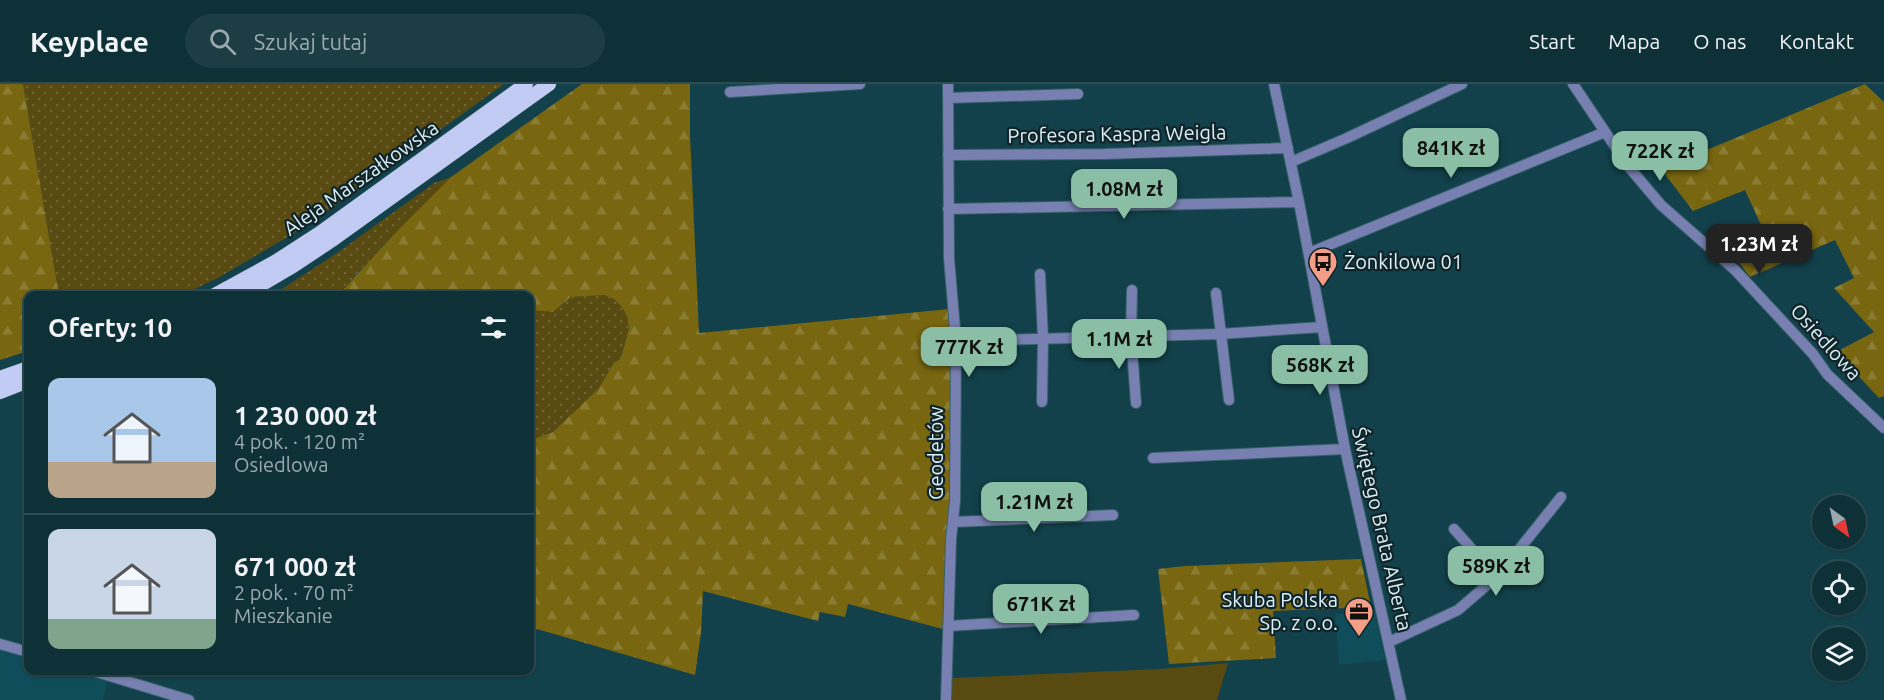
<!DOCTYPE html>
<html lang="pl">
<head>
<meta charset="utf-8">
<style>
  body { margin:0; font-family:Ubuntu,sans-serif; background:#1c3d43; color:#f1f3f6; height:100vh; display:flex; flex-direction:column; font-size:22px; white-space:nowrap }
  * { box-sizing:border-box; margin:0 }
  p { font-size:20px; color:#9ba9ae }
  .icon { flex:none; width:33px; height:33px; fill:none; stroke:currentColor; stroke-width:2; stroke-linecap:round; stroke-linejoin:round }
  .map { position:relative; flex:1; overflow:hidden }
  .drawer { position:absolute; left:24px; top:207px; width:510px; height:384px; display:flex; flex-direction:column; background:#0e3138; border-radius:12px; box-shadow:0 2px 4px #0004,0 0 0 2px #2e4c53 }
  .drawer>* { flex:none }
  .needle { width:39px; rotate:147deg }
  .buttons { position:absolute; left:1812px; top:411px; display:grid; gap:12px }
  .buttons a { display:grid; place-items:center; width:54px; height:54px; border-radius:50%; background:#0e3138; box-shadow:0 2px 4px #0004,0 0 0 2px #2e4c53; font-size:30px }
  .price { position:absolute; translate:-50% -51px; padding:0 14px; border-radius:12px; background:#8abfa5; color:#111; font-size:20px; line-height:39px; filter:drop-shadow(0 2px 3px #0008) }
  .price::after { content:''; position:absolute; left:50%; top:36px; width:18px; height:14px; margin-left:-9px; background:inherit; clip-path:polygon(0 0,100% 0,50% 100%) }
  .price.current { background:#222; color:#fff }
  ul { padding:0; list-style:none }
  li { display:flex; align-items:center; gap:18px; height:150px; padding:0 24px }
  li+li { border-top:2px solid #2e4c53 }
  li span { display:grid; place-items:center; flex:none; width:168px; height:120px; border-radius:12px; color:#555 }
  li>.icon { margin-inline-start:auto }
  span .icon { width:72px; height:72px; fill:#fffc; stroke-width:1 }
  li b { font-size:26px }
  h2 { display:flex; justify-content:space-between; align-items:center; height:72px; padding:0 24px; font-size:26px }
  header { display:flex; align-items:center; gap:36px; box-sizing:border-box; height:84px; padding:0 30px; background:#0e3138; border-bottom:2px solid #2e4c53 }
  header strong { font-size:28px }
  nav { display:flex; gap:33px; margin-inline-start:auto; font-size:21px }
  .search { width:420px; height:54px; background:#1c3d43; display:flex; align-items:center; gap:15px; box-sizing:border-box; padding:0 21px; border-radius:33px; color:#9ba9ae; font-size:22px }
  .map>svg:first-child { display:block }
</style>
</head>
<body>
<header>
<strong>Keyplace</strong>
<div class="search"><svg class="icon" aria-label="search" viewBox="0 0 24 24"><circle cx="10" cy="10" r="6"/><path d="M15 15l6 6"/></svg>Szukaj tutaj</div>
<nav><a>Start</a><a>Mapa</a><a>O nas</a><a>Kontakt</a></nav>
</header>
<div class="map">
<svg width="1884" height="616" viewBox="0 0 1884 616">
  <defs>
    <pattern id="grass-dots" width="8" height="8" patternUnits="userSpaceOnUse" patternTransform="scale(1.5)"><rect width="8" height="8" fill="#584a11"/><path d="M2 2h.1M6 6h.1" fill="none" stroke="#6f6534" stroke-width="1.8" stroke-linecap="round"/></pattern>
    <pattern id="forest-firs" width="22" height="20" patternUnits="userSpaceOnUse" patternTransform="scale(1.5)"><rect width="22" height="20" fill="#796610"/><path d="M5 1l3.5 6h-7zM16 11l3.5 6h-7z" fill="#8b7c34"/></pattern>
  </defs>
  <rect width="100%" height="100%" fill="#12414b"/>
  <path fill="#0f4d5a" d="M1375,528L1385,576L1339,581L1335,530Z
    M0,560L28,568V586L90,587L109,592L103,616H0Z"/>
  <path fill="url(#grass-dots)" d="M23,0H504L306,142L218,194L180,212L59,211Z
    M451,93L399,145L337,211L271,212L337,169L434,99Z
    M592,211H604L614,215L622,223L627,232L629,244L621,274L613,280L599,304L553,348L530,356V226L553,228L571,213Z"/>
  <path fill="url(#forest-firs)" d="M0,0H23L59,211L28,212V267L0,276Z
    M582,0H690V51L699,249L950,225L952,385L943,545L848,520L845,533L820,528L818,537L703,507L701,549L695,591L530,543V356L553,348L599,304L613,280L621,274L629,244L627,232L622,223L614,215L604,211L571,213L553,228L530,226V212H337L399,145L451,93Z
    M1865,0L1884,18V312L1879,314L1836,268L1874,248L1834,204L1854,194L1835,156L1750,193L1723,157L1761,141L1745,106L1693,127L1661,85Z
    M1361,475L1371,523L1273,527L1276,574L1169,580L1158,485L1185,482Z"/>
  <path fill="#584a11" d="M1228,579L1217,616H952V594L1160,585Z"/>
  <g fill="none" stroke-linecap="round" stroke-linejoin="round">
    <g stroke="#36616a" stroke-width="12">
      <path id="minor" d="M1274,0L1299,118L1345,365L1401,616
        M1573,0L1628,82L1661,121L1735,186L1813,270L1827,290L1884,344
        M730,8L860,0
        M948,14L1078,10
        M948,71L1105,70L1288,64
        M1291,78L1347,54L1462,0
        M948,125L1299,118
        M1309,169L1605,48
        M1040,190L1043,254L1042,318
        M1132,206L1131,252L1136,319
        M1216,209L1229,316
        M956,257L1220,250L1322,243
        M1153,374L1345,365
        M953,438L1113,431
        M1454,445L1496,492
        M948,542L1134,531
        M1389,558L1458,526L1487,501L1505,483L1561,413
        M0,560L28,568
        M90,586L189,616
        M946,616L951,456L955,417L956,257L949,174L948,0"/>
    </g>
    <g stroke="#36616a" stroke-width="15">
      <path id="major" d="M213,212L275,178L320,149L526,0
        M242,212L293,182L332,156L549,0
        M0,294L28,284
        M0,308L28,297"/>
    </g>
    <use href="#minor" stroke="#7780b1" stroke-width="10"/>
    <use href="#major" stroke="#c2cbf3" stroke-width="14"/>
  </g>
  <defs>
    <g id="bus-pin" transform="scale(1.5)"><path d="M0 17L-7.5 6A9.5 9.5 0 1 1 7.5 6Z" fill="#f49e87" stroke="#112429"/><path d="M-5-6H5V4H4V6H2V4H-2V6H-4V4H-5ZM-3.5-4V0h7V-4ZM-3.5 1.2v1.5H-2V1.2ZM2 1.2v1.5H3.5V1.2Z" fill="#111"/></g>
    <g id="office-pin" transform="scale(1.5)"><path d="M0 17L-7.5 6A9.5 9.5 0 1 1 7.5 6Z" fill="#f49e87" stroke="#112429"/><path d="M-6-3h4V-5.5h4V-3h4V5H-6ZM-1-4.5V-3h2v-1.5ZM-6 0V1H6V0Z" fill="#111"/></g>
  </defs>
  <g fill-rule="evenodd">
    <use href="#bus-pin" x="1323" y="178"/>
    <use href="#office-pin" x="1359" y="528"/>
  </g>
  <g text-anchor="middle" stroke-width="4.5" stroke-linejoin="round" paint-order="stroke">
    <g font-size="20" fill="#daf1f7" stroke="#112429">
      <text transform="translate(1117 50) rotate(-1)" y="7">Profesora Kaspra Weigla</text>
      <text transform="translate(361 94) rotate(-35)" y="7">Aleja Marszałkowska</text>
      <text transform="translate(1826 258) rotate(48)" y="7">Osiedlowa</text>
      <text transform="translate(936 369) rotate(-90)" y="7">Geodetów</text>
      <text transform="translate(1382 445) rotate(77)" y="7">Świętego Brata Alberta</text>
    </g>
    <g font-size="20" fill="#daf1f7" stroke="#112429" text-anchor="start">
      <text x="1344" y="185">Żonkilowa 01</text>
      <text x="1338" y="523" text-anchor="end">Skuba Polska<tspan x="1338" dy="23">Sp. z o.o.</tspan></text>
    </g>
  </g>
</svg>
<div class="buttons">
<a><svg class="needle" viewBox="-14 -14 28 28"><path d="M0-13l5 13h-10z" fill="#e53935"/><path d="M0 13l5-13h-10z" fill="#9ba9ae"/></svg></a>
<a><svg class="icon" aria-label="locate" viewBox="0 0 24 24"><circle cx="12" cy="12" r="6"/><path d="M12 2v4M12 18v4M2 12h4M18 12h4"/></svg></a>
<a><svg class="icon" aria-label="layers" viewBox="0 0 24 24"><path d="M12 4l9 5-9 5-9-5zM3 14l9 5 9-5"/></svg></a>
</div>
<b class="price" style="left:1451px;top:95px">841K zł</b>
<b class="price" style="left:1660px;top:98px">722K zł</b>
<b class="price" style="left:1124px;top:136px">1.08M zł</b>
<b class="price current" style="left:1759px;top:191px">1.23M zł</b>
<b class="price" style="left:1119px;top:286px">1.1M zł</b>
<b class="price" style="left:969px;top:294px">777K zł</b>
<b class="price" style="left:1320px;top:312px">568K zł</b>
<b class="price" style="left:1034px;top:449px">1.21M zł</b>
<b class="price" style="left:1496px;top:513px">589K zł</b>
<b class="price" style="left:1041px;top:551px">671K zł</b>
<section class="drawer">
<h2>Oferty: 10<svg class="icon" aria-label="filters" viewBox="0 0 24 24"><path d="M4 7h16M4 17h16"/><circle cx="9" cy="7" r="2"/><circle cx="15" cy="17" r="2"/></svg></h2>
<ul>
<li><span style="background:linear-gradient(#a9c7e8 70%,#b9a48a 0)"><svg class="icon" aria-label="home" viewBox="0 0 24 24"><path d="M3 11l9-7 9 7M6 9v11h12V9"/></svg></span><div><b>1 230 000 zł</b><p>4 pok. · 120 m²</p><p>Osiedlowa</p></div></li>
<li><span style="background:linear-gradient(#c9d6e8 75%,#7fa58c 0)"><svg class="icon" aria-label="home" viewBox="0 0 24 24"><path d="M3 11l9-7 9 7M6 9v11h12V9"/></svg></span><div><b>671 000 zł</b><p>2 pok. · 70 m²</p><p>Mieszkanie</p></div></li>
</ul>
</section>
</div>
</body>
</html>
